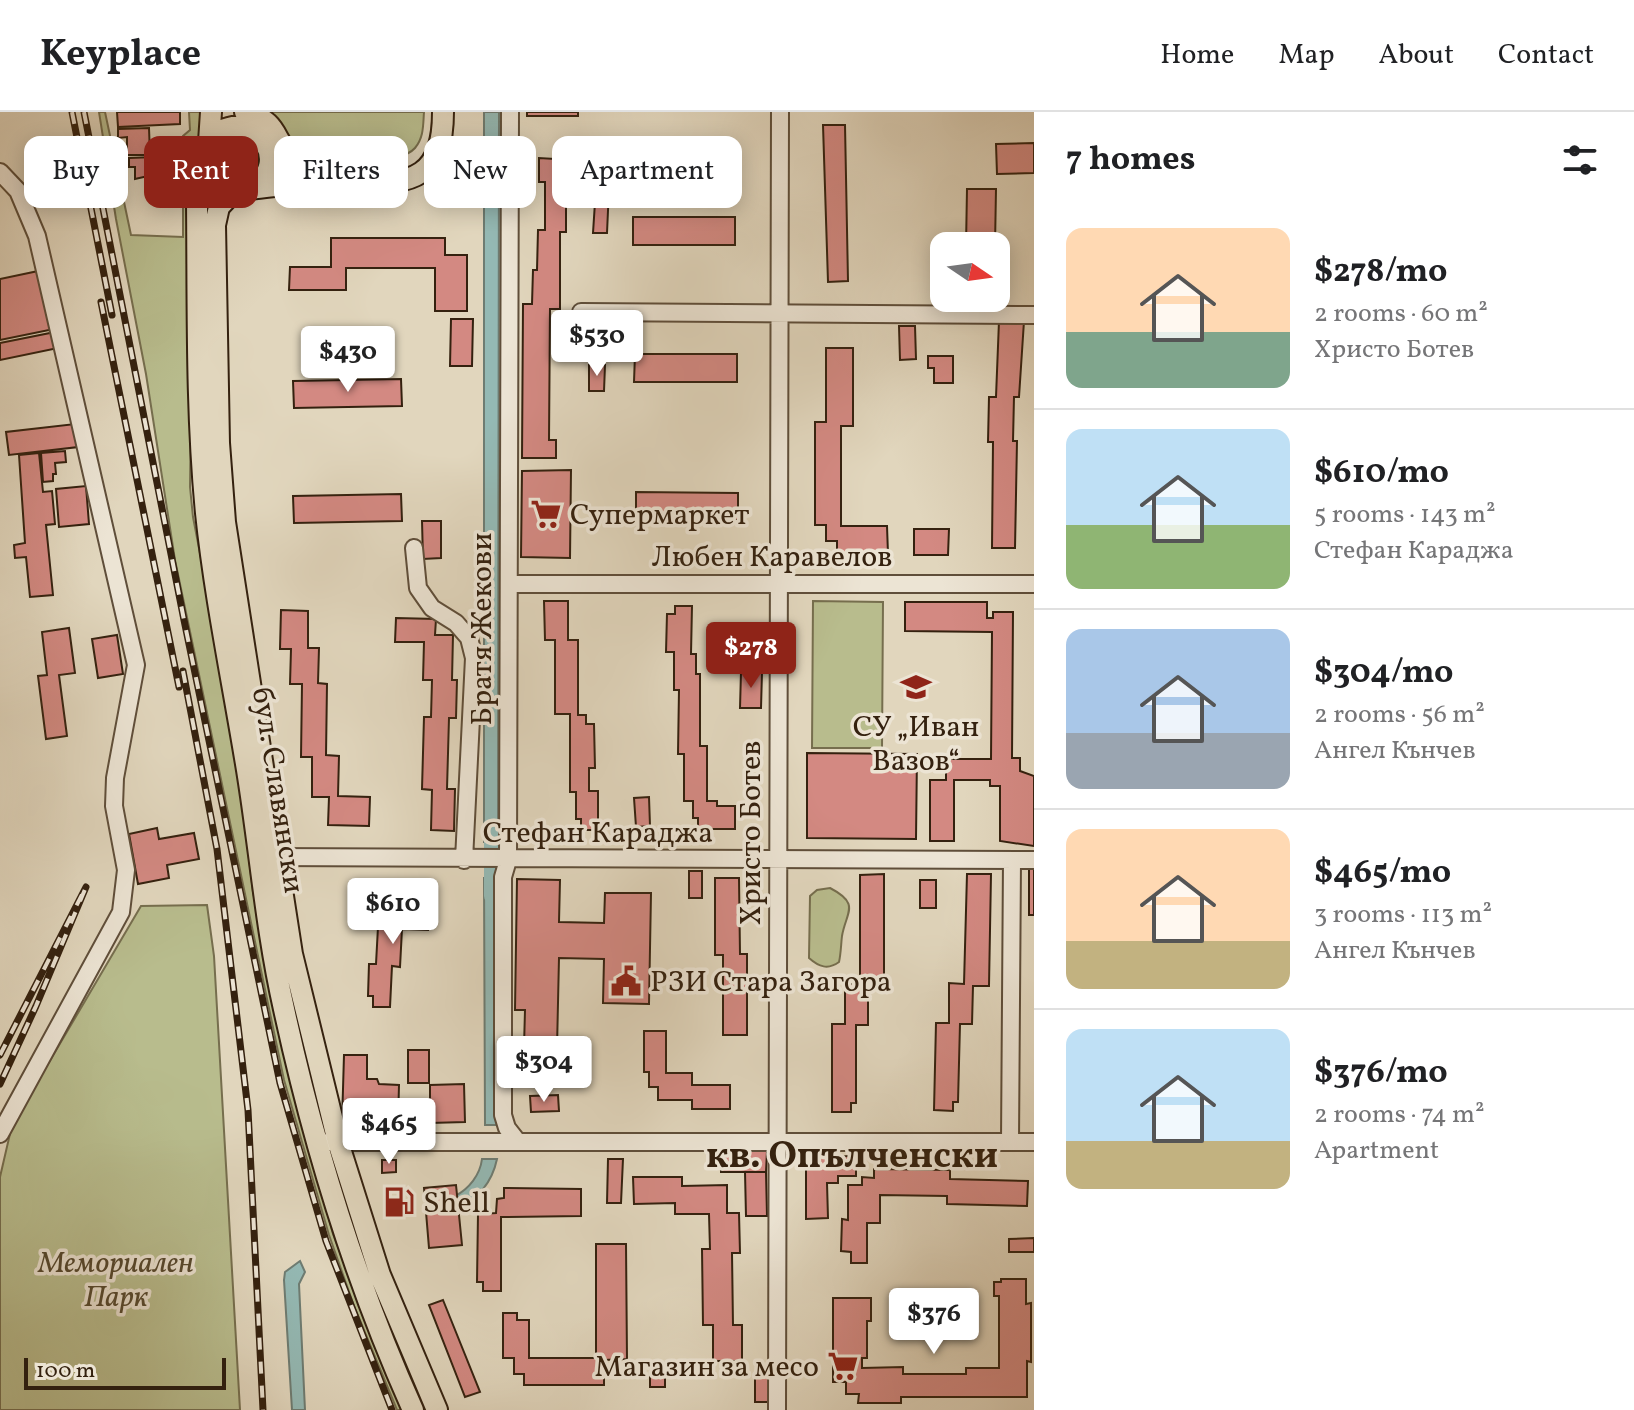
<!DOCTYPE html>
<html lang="en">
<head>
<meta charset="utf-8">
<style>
  body { margin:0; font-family:Vollkorn,serif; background:#f2f2f2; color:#202124; height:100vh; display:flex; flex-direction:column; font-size:30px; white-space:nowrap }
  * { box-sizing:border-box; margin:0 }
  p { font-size:26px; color:#757577 }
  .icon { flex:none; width:44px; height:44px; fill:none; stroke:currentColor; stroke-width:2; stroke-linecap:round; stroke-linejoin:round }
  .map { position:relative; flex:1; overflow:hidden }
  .panel { display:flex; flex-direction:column; background:#fff; width:600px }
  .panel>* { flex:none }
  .top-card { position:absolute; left:24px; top:24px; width:760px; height:72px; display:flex; gap:16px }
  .needle { width:52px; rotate:103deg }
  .tools { position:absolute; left:930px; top:120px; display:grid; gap:16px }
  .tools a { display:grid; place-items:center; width:80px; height:80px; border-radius:16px; background:#fff; box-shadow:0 4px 20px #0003; font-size:40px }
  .scale { position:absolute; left:24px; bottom:20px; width:202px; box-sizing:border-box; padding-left:8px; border:4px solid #34210f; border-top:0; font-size:22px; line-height:28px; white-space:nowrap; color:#34210f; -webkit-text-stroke:6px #ece4d4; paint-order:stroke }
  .price { position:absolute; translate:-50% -68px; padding:0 18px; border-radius:8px; background:#fff; color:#222; font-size:26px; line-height:52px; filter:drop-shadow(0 2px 4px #0008) }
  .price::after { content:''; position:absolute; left:50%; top:48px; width:24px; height:18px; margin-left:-12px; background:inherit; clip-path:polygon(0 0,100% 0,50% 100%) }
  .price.active { background:#8f2418; color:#fff }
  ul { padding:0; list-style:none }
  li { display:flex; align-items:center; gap:24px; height:200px; padding:0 32px }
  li+li { border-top:2px solid #e0e0e0 }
  li span { display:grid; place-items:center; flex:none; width:224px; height:160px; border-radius:16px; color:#555 }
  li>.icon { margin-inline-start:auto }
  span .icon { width:96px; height:96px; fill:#fffc; stroke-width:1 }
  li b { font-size:34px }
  h2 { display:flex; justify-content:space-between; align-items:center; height:96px; padding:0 32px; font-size:34px }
  .tag { padding:0 28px; border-radius:16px; background:#fff; box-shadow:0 4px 20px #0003; font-size:28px; line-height:72px }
  .tag.active { background:#8f2418; color:#fff }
  header { display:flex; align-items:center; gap:48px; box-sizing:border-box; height:112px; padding:0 40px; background:#fff; border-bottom:2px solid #e0e0e0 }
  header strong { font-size:38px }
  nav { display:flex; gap:44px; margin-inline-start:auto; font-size:28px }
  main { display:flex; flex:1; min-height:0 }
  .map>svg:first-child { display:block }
</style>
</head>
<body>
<header>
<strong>Keyplace</strong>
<nav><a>Home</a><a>Map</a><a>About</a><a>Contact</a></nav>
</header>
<main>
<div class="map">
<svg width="1034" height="1298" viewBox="0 0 1034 1298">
  <rect width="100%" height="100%" fill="#e1d6bd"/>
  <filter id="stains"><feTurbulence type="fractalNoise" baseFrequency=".0025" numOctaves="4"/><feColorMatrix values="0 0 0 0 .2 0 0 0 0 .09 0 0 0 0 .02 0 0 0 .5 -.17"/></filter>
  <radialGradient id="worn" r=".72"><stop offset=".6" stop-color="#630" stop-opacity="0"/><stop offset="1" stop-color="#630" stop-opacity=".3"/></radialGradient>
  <path fill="#b8bc8d" stroke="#766e4e" stroke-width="2" d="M99,0H105L131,123L183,125V24L190,18L189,0H205L191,297L190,375L193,405L233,613L253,780L291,965L333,1122L381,1249L403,1298H397L354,1194L329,1123L284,968L175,448L146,262L116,107Z
    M266,0H424C423,13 424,25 415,36C399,55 316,55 297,39C285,30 275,12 266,0Z
    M217 46a21 21 0 1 1 42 0a21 21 0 1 1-42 0Z
    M813,489L883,490L882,636H812Z
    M830,776C861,792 846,800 842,824C841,832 841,841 839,850C828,858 819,855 809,846L810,784L817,778Z
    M207,793L214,844L240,1298H0V1065L12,1013L141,794Z"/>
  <path fill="#94b9b4" stroke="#6e7c72" stroke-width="2" d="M484,0H499L498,730H484Z
    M484,766H497L498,1013H485Z
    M482,1047H497C492,1071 477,1088 455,1099V1084C469,1077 480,1063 482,1047Z
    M300,1149L305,1160L299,1172L305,1298H292L284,1168L285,1160Z"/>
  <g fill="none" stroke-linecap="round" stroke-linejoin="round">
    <path stroke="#94b9b4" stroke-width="14" d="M491,784V712"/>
  </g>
  <path fill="#d38982" stroke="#34210f" stroke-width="2" d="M117,0H180V12L118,15Z
    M527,0H578V4H527Z
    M823,13H845L848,169L828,170Z
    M149,16L150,43H127V25L118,26V17Z
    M1034,31V61L997,62L996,32Z
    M555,41H572L571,62H566V120H560V197H550L549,328H556V346H522L523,192H532L533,158H537L538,118H545V70H539V46L555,47Z
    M154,45V51L152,52V56H155V67H148V64L135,67V55H129V46Z
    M596,75L609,76L607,121H593Z
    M967,77H996L995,134H966Z
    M633,105H735V133H633Z
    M331,126H445V143H467V199H435V156H346V178H289L290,155H331Z
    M43,158L54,217L0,228V167Z
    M451,207H473L472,254H450Z
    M999,209H1024L1019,285H1014L1013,329H1017L1015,436H992L993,330H988L989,285H996Z
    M588,212L622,213V233L588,232Z
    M899,214H915L916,247L900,248Z
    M55,220L58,236L0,248V231Z
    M826,236H853V314H841V414H887L888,442H837V429H826V413H815V310H826Z
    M635,242H737V270H634Z
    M928,244H953V271H934V256H928Z
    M589,253H605L604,279H589Z
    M401,267L402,294L294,296L293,269Z
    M75,312L78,335L9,343L6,320Z
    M65,339L66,350L55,351L56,362H53V369L43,370L41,341Z
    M39,341L43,380L52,379L55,412L46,413L53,483L30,485L26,445L15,446L14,433L25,431L19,343Z
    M571,358L570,446L521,445L522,359Z
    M86,374L89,412L59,415L56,377Z
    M636,380L738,381V408H636Z
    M401,382L402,409L294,411L293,384Z
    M422,409H441V446L423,447Z
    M914,417H949L948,443H914Z
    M544,489H568V528H578V603H586V612H594L595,656H589V679H598V718H581V707H576V680H570V602H555V528H545Z
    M905,490H987V506H993V500H1013L1012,646H1020V659L1034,664V734L1000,729V674H990V668H954V729H930V668H946V647H991L992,520L905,519Z
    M675,494H692L691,542H696V562H700V634H707V689H717V694H735V717H698V706H693V689H684V642H678L679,578H674V540H666L667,502H675Z
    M281,498L308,499V536H319L318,571L327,572L326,643L339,644L338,684L370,685L369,714L328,713L329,685H312V645H301L302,572H290L291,537H280Z
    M396,506L436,507L435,523H453L452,568H457L456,606H449L447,677H455L454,719L431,718L432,678L422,677L424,605H431L432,568H423L424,530H395Z
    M69,516L75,561L59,563L67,624L46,627L38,564L47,563L42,520Z
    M117,523L123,562L98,566L92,527Z
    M741,560H762L761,596H740Z
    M807,641L917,642L916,727L807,726Z
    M649,685L650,714L636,715L634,686Z
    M157,716L159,727L194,721L199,747L167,753L169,766L138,772L129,722Z
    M1029,757H1034V803H1029Z
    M689,759H702V786H689Z
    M884,762V874H868V913H856V991H851V1000H832V912H845V872H860V763Z
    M967,762H991L989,874H973L972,912H960L958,990H953V999L934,998L936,911H949V871L964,872Z
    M715,766H739L740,842H747V923H723V843H715Z
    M517,767L560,768L559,810L604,811L605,781H651L649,892L603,891L604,847L559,846L557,936H546V951H535V935H524L525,898H515Z
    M920,768H936V796H920Z
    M385,790L429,792L428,818L402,817L400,855L392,854L390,895H373V884H368L369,852H376L378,815H384Z
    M644,919H666V961H692V973H730V997H692V988H658V975H649V960H644Z
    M408,938H429V971H408Z
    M344,943H367V967H377L379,972L399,973L398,1012L342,1011Z
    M464,972L465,1010L430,1011V973Z
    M558,983L559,999L531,1000L530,984Z
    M721,1039H767L766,1060H721Z
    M856,1044V1064H838V1071H827L828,1106L806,1107V1045Z
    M608,1047H623L621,1091H607Z
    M382,1048H396V1060L382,1061Z
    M874,1057L950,1058V1067L1028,1069L1027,1094L947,1092V1084L880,1083V1111H867V1151H851V1140L841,1139L842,1107L848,1108V1073H862V1065L874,1066Z
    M745,1060H766L767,1104H746Z
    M633,1065H682V1074L727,1073V1101H739L740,1141H732L733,1213H742V1249H713V1213H703L702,1137H710L709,1102H675V1091L634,1092Z
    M456,1073L462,1133L429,1136L424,1076Z
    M504,1076L581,1077V1104L501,1105V1179H483V1170H477L478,1102L496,1101L497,1087L504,1086Z
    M1034,1126V1140H1009V1127Z
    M596,1132H626L627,1247L604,1248V1273H524V1262H514V1246H503V1201H517V1208H529V1246H596Z
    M1001,1167H1026V1192L1031,1191V1250L1027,1249V1285H901V1291H858L859,1282H846V1270H833V1186H871V1209H867V1246H862V1256L903,1255V1262H966V1256H999V1184H994V1170H1001Z
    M443,1188L480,1280L465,1285L429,1193Z
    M650,1250H665V1275H650Z
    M755,1261H774V1290H755Z"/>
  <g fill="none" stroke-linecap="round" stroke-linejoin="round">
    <g stroke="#5f4e3a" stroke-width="20">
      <path id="minor" d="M510,0L508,748L503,765V1003L507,1016L518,1030
        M0,60L18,79L37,124L136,553L115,666L114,694L126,758L121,800L0,1022
        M581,200L1034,203
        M414,436L418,476L432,496L456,511L469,526L474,546L464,748
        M509,472H1034
        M268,745L1034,748
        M1010,1029L1012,748
        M328,1030H1034
        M777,1298L780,0"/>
    </g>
    <g stroke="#34210f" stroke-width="24">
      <path id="major" d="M245,0C282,11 271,28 294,47C311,61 341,59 362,62
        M209,30L211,0
        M206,48L198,74L197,90C198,194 196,297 206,401C215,487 233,572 247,658C260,738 266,818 284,897C314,1035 355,1169 413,1298
        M253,75C292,50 256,0 221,19C200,32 201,63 222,74C236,82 271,73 289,73C311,73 334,73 356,72C414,72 443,65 443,0
        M235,78L219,95L215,113L219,331L225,410L292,842L338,1030L380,1163L437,1298"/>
    </g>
    <use href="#minor" stroke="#ece4d4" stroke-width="16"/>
    <use href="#major" stroke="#e1d6bd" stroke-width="20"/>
    <g stroke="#34210f" stroke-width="7">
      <path id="rail" d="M72,0L112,203
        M84,0L184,508L280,971L326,1129L392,1298
        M101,190L179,575
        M183,559L217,737L248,998L263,1298
        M0,943L86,775L36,894L0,972"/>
    </g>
    <use href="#rail" stroke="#ece4d4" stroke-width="4" stroke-dasharray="12" stroke-linecap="butt"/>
  </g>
  <defs>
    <g id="supermarket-bare" transform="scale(2.4)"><path d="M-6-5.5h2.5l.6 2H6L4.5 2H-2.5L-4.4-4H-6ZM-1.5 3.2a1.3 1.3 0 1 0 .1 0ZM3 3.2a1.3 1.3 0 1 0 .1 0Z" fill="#8f2418" stroke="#ece4d4" stroke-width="2.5" paint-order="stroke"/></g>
    <g id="school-bare" transform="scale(2.4)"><path d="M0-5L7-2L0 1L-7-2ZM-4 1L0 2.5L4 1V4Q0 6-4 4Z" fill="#8f2418" stroke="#ece4d4" stroke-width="2.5" paint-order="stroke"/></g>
    <g id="civic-bare" transform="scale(2.4)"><path d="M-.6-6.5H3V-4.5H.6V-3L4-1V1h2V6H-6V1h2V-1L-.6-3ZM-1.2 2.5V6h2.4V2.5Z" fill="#8f2418" stroke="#ece4d4" stroke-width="2.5" paint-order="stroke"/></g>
    <g id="fuel-bare" transform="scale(2.4)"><path d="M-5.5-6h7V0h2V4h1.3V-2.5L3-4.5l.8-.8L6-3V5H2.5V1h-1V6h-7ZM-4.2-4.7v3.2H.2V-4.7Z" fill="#8f2418" stroke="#ece4d4" stroke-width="2.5" paint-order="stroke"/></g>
  </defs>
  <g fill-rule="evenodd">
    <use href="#supermarket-bare" x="546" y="402"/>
    <use href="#school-bare" x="916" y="575"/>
    <use href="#civic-bare" x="626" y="869"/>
    <use href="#fuel-bare" x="399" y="1090"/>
    <use href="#supermarket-bare" x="843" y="1254"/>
  </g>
  <g text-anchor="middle" stroke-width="7" stroke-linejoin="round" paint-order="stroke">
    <g font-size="30" fill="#34210f" stroke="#ece4d4" text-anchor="start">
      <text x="570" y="412">Супермаркет</text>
      <text x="916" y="624" text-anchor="middle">СУ „Иван<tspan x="916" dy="34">Вазов“</tspan></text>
      <text x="650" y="879">РЗИ Стара Загора</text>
      <text x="423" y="1100">Shell</text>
      <text x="819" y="1264" text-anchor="end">Магазин за месо</text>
    </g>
    <g font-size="30" fill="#34210f" stroke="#ece4d4">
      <text x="772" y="454">Любен Каравелов</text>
      <text transform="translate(481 517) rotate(-90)" y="10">Братя Жекови</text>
      <text transform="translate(279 678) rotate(81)" y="10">бул. Славянски</text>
      <text x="598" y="730">Стефан Караджа</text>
      <text transform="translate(750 721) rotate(-90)" y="10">Христо Ботев</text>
    </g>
    <g font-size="30" font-style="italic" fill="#55482e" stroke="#ece4d4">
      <text x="116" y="1160">Мемориален<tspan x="116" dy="34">Парк</tspan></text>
    </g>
    <g font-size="38" font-weight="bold" fill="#34210f" stroke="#ece4d4">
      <text x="852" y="1055">кв. Опълченски</text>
    </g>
  </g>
  <rect width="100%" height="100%" filter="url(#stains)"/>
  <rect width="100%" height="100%" fill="url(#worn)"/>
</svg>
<div class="tools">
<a><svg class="needle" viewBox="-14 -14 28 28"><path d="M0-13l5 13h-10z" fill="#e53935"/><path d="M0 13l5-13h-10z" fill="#757577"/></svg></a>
</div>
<div class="scale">100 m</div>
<b class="price" style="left:597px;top:266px">$530</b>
<b class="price" style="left:348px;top:282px">$430</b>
<b class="price active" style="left:751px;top:578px">$278</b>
<b class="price" style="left:393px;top:834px">$610</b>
<b class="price" style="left:544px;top:992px">$304</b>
<b class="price" style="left:389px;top:1054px">$465</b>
<b class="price" style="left:934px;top:1244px">$376</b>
<div class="top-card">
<a class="tag">Buy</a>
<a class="tag active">Rent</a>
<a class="tag">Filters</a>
<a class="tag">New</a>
<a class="tag">Apartment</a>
</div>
</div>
<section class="panel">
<h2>7 homes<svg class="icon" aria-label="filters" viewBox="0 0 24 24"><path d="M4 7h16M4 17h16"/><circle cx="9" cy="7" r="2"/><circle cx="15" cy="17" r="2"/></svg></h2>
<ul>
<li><span style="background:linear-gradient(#ffd9b3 65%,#7fa58c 0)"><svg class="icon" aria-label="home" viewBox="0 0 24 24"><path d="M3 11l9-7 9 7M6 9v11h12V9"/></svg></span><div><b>$278/mo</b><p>2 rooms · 60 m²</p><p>Христо Ботев</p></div></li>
<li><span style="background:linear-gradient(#bfe0f5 60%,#8fb573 0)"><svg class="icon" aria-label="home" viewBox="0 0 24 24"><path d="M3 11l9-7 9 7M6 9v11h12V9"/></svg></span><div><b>$610/mo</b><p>5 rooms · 143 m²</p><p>Стефан Караджа</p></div></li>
<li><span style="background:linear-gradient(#a9c7e8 65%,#9aa5b1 0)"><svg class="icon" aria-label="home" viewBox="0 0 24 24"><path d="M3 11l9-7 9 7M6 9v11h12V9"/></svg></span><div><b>$304/mo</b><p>2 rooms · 56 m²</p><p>Ангел Кънчев</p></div></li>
<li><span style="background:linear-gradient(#ffd9b3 70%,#c2b280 0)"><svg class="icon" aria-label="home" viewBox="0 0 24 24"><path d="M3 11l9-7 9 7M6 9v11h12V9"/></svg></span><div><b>$465/mo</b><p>3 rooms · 113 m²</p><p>Ангел Кънчев</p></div></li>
<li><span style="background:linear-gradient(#bfe0f5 70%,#c2b280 0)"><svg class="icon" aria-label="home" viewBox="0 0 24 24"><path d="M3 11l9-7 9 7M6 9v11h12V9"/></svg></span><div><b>$376/mo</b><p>2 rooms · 74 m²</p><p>Apartment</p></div></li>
</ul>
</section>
</main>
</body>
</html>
